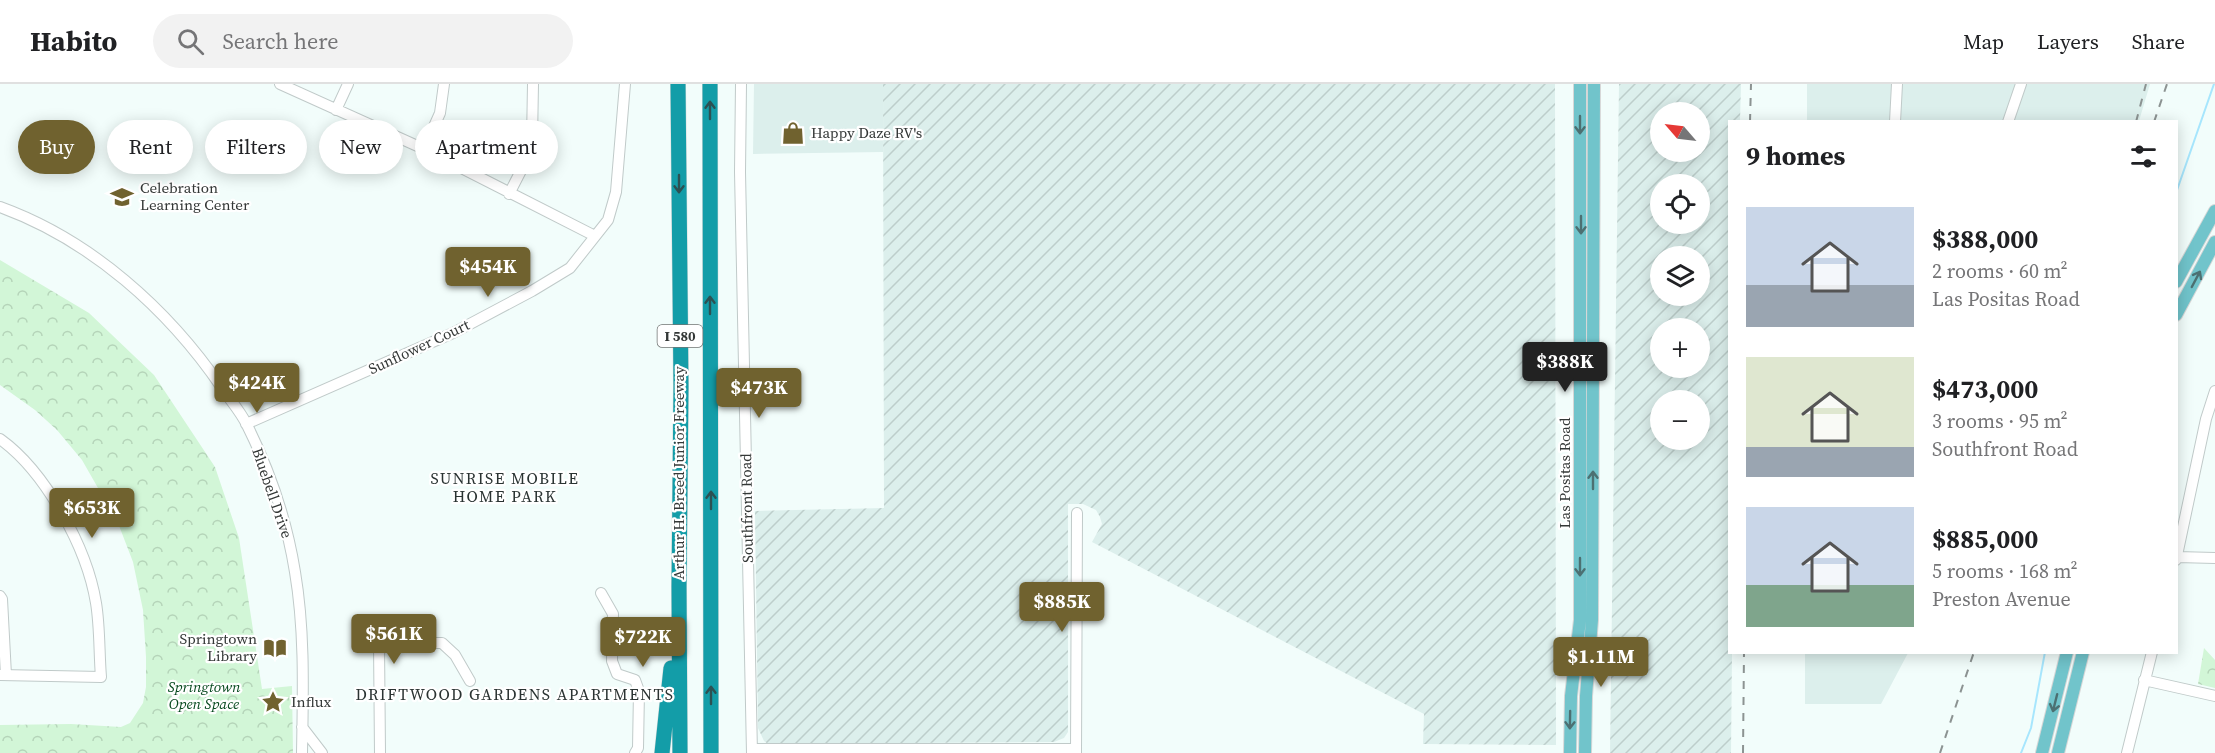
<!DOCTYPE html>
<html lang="en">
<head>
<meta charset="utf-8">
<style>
  body { margin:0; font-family:"Source Serif 4",serif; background:#f2f2f2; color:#202124; height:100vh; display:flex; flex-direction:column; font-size:22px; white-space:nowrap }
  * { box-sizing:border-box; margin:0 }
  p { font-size:20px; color:#757577 }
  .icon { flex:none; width:33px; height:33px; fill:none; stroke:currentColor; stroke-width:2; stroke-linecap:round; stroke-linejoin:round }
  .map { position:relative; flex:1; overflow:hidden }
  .drawer { position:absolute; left:1728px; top:36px; width:450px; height:534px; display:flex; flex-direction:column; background:#fff; border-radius:0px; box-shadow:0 3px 15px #0003 }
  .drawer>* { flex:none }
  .hud { position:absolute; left:18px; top:36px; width:570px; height:54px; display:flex; gap:12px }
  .needle { width:39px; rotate:298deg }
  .fabs { position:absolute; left:1650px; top:18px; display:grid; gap:12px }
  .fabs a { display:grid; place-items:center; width:60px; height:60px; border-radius:50%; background:#fff; box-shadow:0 3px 15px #0003; font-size:30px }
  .price { position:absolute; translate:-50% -51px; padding:0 14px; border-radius:6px; background:#70622f; color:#fff; font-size:20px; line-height:39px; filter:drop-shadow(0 2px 3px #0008) }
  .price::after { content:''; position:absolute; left:50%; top:36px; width:18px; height:14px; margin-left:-9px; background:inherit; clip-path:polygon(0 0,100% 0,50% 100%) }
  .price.current { background:#222; color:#fff }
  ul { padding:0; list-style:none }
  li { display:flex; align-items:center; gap:18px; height:150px; padding:0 18px }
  li span { display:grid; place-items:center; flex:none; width:168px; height:120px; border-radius:0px; color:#555 }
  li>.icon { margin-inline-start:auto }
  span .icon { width:72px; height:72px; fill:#fffc; stroke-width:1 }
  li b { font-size:26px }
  h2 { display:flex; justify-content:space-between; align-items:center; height:72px; padding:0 18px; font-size:26px }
  .tag { padding:0 21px; border-radius:27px; background:#fff; box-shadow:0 3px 15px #0003; font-size:21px; line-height:54px }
  .tag.current { background:#70622f; color:#fff }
  header { display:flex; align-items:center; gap:36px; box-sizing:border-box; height:84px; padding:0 30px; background:#fff; border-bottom:2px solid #e0e0e0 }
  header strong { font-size:28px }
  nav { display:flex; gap:33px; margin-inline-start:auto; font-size:21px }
  .search { width:420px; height:54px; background:#f2f2f2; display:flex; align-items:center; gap:15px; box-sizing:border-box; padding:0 21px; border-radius:33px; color:#757577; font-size:22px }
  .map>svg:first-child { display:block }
</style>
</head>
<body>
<header>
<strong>Habito</strong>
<div class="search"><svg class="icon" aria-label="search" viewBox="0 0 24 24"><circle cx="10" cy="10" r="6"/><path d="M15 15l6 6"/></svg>Search here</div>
<nav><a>Map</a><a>Layers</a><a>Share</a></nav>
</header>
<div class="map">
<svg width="2215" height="669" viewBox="0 0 2215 669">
  <defs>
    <pattern id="industrial-furrows" width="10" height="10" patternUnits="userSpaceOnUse" patternTransform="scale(1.5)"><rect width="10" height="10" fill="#dcefec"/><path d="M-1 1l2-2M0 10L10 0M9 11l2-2" fill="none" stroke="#bdcecb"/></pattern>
    <pattern id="park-crowns" width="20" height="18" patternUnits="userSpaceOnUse" patternTransform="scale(1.5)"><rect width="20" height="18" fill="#d2f6d7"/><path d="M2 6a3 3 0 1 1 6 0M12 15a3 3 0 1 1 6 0" fill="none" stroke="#b5d4b9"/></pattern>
  </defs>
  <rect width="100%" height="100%" fill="#f2fdfb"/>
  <path fill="#dcefec" d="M754,0H883V68L753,70Z
    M1807,0H2150L2139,37L1807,38Z
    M1805,569V568L1908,569L1881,620H1805Z"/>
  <path fill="url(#industrial-furrows)" fill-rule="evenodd" d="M883,0H1555L1556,661L1423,660L1424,630L1092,458L1102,440L1100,433L1096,426L1083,420H1068V648L1064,654L1054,658L768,660L764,657L758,644L755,427L884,424Z
    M1619,0H1741L1740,37L1730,38V568L1732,569L1731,669H1610ZM1660,28H1700V68H1660ZM1660,100H1700V140H1660ZM1660,172H1700V212H1660ZM1660,244H1700V284H1660ZM1660,316H1700V356H1660Z"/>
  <path fill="url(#park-crowns)" d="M0,176L89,229L154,291L215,383L239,454L262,605L292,602L293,669H0V641L71,640L121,643L130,639L143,619L146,603V573L143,526L133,478L118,439L82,376L57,346L35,326L0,301Z
    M2204,564L2215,576V604L2198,600Z"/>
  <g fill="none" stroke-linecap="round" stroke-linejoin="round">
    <path stroke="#a7e6fd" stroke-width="2" d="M2176,109L2214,0
      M2021,669L2031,644L2045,568"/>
    <g stroke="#c0cac9" stroke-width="12">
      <path id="minor" d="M280,0L424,65L595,152
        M741,0L740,88L752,669
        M336,26L348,0
        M1895,38L1897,0
        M2008,38L2021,0
        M424,65L440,29L444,0
        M509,110L527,75L532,56L533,0
        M0,123C91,156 168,225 222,304C230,316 241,328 247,341C270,387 287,438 295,488C305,547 303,609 302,669
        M246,340L453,249L532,207L570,184L608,136L616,108L625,0
        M0,355C46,388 87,464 96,519C100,543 99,569 101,593L0,591
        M2177,473L2215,474
        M2176,476L2206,335L2215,307
        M601,509L613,530L612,577L617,590L635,596L639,607L638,664L635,669
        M0,512L2,515L6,591
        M2144,596L2215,612
        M302,643L322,669
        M752,665H1076
        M380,669L379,559H442L455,571L470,597
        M1076,669L1077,429
        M2127,669L2152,568"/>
    </g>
    <g stroke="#d6d7d7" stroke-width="14">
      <path id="major" d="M2176,198L2215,127
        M2176,231L2215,158
        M1570,669L1571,612L1580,536V0
        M1585,669L1586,612L1592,536L1594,0
        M2042,669L2067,568
        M2058,669L2083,568"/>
    </g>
    <g stroke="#d6d7d7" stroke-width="16">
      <path id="highway" d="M678,0L681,302L679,503L680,669
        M710,0L711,669
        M662,669L671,584"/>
    </g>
    <use href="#minor" stroke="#fff" stroke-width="10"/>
    <use href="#major" stroke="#71c4cb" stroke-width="12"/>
    <use href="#highway" stroke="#139da8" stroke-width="15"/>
    <path stroke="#8c9392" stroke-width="2" stroke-dasharray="8 8" stroke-linecap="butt" d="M1750,38L1751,0
      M2136,38L2146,0
      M2154,38L2167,0
      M1743,669L1744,568
      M1940,669L1974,568"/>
  </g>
  <defs><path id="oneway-shaft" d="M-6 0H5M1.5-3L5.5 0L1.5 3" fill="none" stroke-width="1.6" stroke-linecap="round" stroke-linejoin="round" transform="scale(1.5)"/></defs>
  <g stroke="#2c5153">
    <use href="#oneway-shaft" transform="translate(710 26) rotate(-90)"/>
    <use href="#oneway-shaft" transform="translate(679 100) rotate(90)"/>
    <use href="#oneway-shaft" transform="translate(710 221) rotate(-90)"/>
    <use href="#oneway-shaft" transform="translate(711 416) rotate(-90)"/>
    <use href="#oneway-shaft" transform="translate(711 611) rotate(-90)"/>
  </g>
  <g stroke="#4c7072">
    <use href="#oneway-shaft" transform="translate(1580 41) rotate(90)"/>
    <use href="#oneway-shaft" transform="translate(1581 141) rotate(90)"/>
    <use href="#oneway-shaft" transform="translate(2196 195) rotate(-62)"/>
    <use href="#oneway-shaft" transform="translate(1593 396) rotate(-90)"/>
    <use href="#oneway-shaft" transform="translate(1580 483) rotate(90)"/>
    <use href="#oneway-shaft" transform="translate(2055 619) rotate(104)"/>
    <use href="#oneway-shaft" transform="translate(1570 636) rotate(91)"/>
  </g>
  <defs>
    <g id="shop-bare" transform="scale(1.8)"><path d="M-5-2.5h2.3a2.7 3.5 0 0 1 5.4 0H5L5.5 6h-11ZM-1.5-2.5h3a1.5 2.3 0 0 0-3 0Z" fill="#70622f" stroke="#fff" stroke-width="2.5" paint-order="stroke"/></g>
    <g id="school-bare" transform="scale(1.8)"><path d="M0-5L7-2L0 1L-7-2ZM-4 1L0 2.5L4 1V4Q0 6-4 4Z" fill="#70622f" stroke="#fff" stroke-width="2.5" paint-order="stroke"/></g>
    <g id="library-bare" transform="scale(1.8)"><path d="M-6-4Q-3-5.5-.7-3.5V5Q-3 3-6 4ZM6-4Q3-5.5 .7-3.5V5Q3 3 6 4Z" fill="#70622f" stroke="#fff" stroke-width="2.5" paint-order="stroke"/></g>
    <g id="sight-bare" transform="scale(1.8)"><path d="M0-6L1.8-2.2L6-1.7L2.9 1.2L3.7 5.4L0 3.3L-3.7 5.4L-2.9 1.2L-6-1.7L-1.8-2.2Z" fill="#70622f" stroke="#fff" stroke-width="2.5" paint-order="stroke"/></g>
  </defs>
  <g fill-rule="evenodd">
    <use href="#shop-bare" x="793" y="49"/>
    <use href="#school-bare" x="122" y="113"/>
    <use href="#library-bare" x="275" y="564"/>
    <use href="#sight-bare" x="273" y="618"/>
  </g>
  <g text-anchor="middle" stroke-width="4.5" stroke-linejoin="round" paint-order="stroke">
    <rect fill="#fff" stroke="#717473" stroke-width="1.5" x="657.5" y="241" width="45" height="22" rx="4.5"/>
    <g font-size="14" font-weight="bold" fill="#343837">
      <text x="680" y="257">I 580</text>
    </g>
    <g font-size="15" fill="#343837" stroke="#fff" text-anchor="start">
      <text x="811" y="54">Happy Daze RV's</text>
      <text x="140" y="109">Celebration<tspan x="140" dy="17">Learning Center</tspan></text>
      <text x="257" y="560" text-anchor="end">Springtown<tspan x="257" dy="17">Library</tspan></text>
      <text x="291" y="623">Influx</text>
    </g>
    <g font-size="15" fill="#343837" stroke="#fff">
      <text transform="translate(419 263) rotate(-25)" y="5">Sunflower Court</text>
      <text transform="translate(679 389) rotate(-90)" y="5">Arthur H. Breed Junior Freeway</text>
      <text transform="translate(1565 389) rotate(-90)" y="5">Las Positas Road</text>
      <text transform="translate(272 409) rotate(71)" y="5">Bluebell Drive</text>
      <text transform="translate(747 424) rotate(-91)" y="5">Southfront Road</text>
    </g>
    <g font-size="15" font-style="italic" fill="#06491e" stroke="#fff">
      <text x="204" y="608">Springtown<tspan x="204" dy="17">Open Space</tspan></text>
    </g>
    <g font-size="16" letter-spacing="1.5" fill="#2a3332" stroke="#fff">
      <text x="505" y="400">SUNRISE MOBILE<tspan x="505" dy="18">HOME PARK</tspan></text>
      <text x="515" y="616">DRIFTWOOD GARDENS APARTMENTS</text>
    </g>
  </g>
</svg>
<div class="fabs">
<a><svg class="needle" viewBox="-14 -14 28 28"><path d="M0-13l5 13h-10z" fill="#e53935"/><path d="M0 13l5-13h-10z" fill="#757577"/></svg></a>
<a><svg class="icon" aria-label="locate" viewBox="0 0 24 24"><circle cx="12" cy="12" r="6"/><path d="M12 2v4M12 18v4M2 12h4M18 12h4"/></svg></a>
<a><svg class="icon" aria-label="layers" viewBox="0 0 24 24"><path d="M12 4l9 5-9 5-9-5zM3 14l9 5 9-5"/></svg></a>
<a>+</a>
<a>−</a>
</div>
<b class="price" style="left:488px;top:214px">$454K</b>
<b class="price current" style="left:1565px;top:309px">$388K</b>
<b class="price" style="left:257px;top:330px">$424K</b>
<b class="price" style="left:759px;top:335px">$473K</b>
<b class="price" style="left:92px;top:455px">$653K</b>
<b class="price" style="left:1062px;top:549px">$885K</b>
<b class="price" style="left:394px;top:581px">$561K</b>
<b class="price" style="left:643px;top:584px">$722K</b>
<b class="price" style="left:1601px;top:604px">$1.11M</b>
<div class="hud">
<a class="tag current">Buy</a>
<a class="tag">Rent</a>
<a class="tag">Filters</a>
<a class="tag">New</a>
<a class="tag">Apartment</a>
</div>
<section class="drawer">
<h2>9 homes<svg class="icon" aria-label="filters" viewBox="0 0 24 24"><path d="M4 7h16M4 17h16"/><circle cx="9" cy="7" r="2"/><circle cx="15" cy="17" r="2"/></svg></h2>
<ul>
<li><span style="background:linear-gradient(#c9d6e8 65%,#9aa5b1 0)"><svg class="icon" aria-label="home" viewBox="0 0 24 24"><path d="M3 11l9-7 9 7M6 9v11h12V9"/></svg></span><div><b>$388,000</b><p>2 rooms · 60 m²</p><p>Las Positas Road</p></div></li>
<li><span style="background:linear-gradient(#dfe7d0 75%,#9aa5b1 0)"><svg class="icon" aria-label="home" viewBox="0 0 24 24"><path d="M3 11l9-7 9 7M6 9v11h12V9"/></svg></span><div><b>$473,000</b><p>3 rooms · 95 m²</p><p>Southfront Road</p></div></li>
<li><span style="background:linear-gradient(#c9d6e8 65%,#7fa58c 0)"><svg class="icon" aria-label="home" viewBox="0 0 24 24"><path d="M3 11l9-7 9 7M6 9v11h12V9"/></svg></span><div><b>$885,000</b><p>5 rooms · 168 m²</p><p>Preston Avenue</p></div></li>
</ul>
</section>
</div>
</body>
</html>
